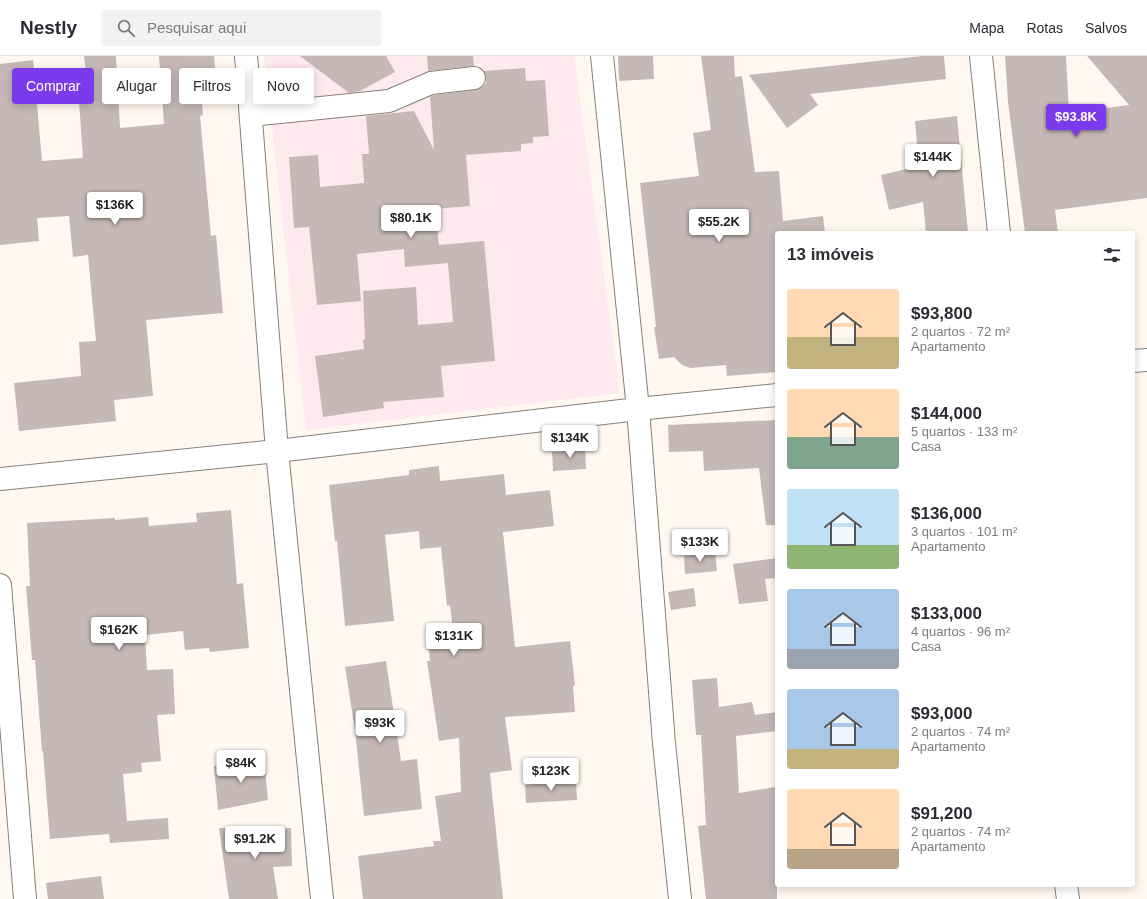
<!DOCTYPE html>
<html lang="pt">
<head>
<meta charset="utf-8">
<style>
  body { margin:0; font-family:Arial,sans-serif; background:#f2f2f3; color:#2b2b33; height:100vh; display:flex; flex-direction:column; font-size:15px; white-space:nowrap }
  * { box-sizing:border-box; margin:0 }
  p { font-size:13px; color:#7c7c81 }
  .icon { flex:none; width:22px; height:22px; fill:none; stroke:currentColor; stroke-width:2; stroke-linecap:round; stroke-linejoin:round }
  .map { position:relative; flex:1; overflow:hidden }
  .side { position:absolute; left:775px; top:175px; width:360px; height:656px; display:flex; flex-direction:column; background:#fff; border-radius:4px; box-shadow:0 2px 10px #0003 }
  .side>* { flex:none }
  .guide { position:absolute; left:12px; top:12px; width:380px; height:36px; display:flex; gap:8px }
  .price { position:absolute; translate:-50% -34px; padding:0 9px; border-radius:4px; background:#fff; color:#222; font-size:13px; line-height:26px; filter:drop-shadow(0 1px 2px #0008) }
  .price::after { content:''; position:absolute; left:50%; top:24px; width:12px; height:9px; margin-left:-6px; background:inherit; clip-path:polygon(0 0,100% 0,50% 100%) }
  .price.selected { background:#7c3aed; color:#fff }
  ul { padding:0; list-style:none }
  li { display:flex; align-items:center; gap:12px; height:100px; padding:0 12px }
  li span { display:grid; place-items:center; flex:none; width:112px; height:80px; border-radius:4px; color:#555 }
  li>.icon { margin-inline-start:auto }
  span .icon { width:48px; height:48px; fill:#fffc; stroke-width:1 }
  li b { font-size:17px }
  h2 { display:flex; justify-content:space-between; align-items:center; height:48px; padding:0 12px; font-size:17px }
  .tag { padding:0 14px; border-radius:4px; background:#fff; box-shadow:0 2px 10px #0003; font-size:14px; line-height:36px }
  .tag.selected { background:#7c3aed; color:#fff }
  header { display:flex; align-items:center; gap:24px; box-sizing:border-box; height:56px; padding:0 20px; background:#fff; border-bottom:1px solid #e1e1e2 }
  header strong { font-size:19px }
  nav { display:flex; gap:22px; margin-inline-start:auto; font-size:14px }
  .search { width:280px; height:36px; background:#f2f2f3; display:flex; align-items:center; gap:10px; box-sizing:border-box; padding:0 14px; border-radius:4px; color:#7c7c81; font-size:15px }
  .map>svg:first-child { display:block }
</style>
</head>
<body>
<header>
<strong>Nestly</strong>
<div class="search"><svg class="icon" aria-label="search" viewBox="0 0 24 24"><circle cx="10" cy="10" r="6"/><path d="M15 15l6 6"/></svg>Pesquisar aqui</div>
<nav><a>Mapa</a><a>Rotas</a><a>Salvos</a></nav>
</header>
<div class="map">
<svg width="1147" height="843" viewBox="0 0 1147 843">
  <rect width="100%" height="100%" fill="#fff8f1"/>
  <path fill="#fee9ee" d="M264,0H574L620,337L306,374Z"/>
  <path fill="#c5b8b6" d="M84,0H116L120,72L164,68L159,0H214L217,32L201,33L203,59L200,60L211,180L216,179L223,257L146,264L153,340L114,344L116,365L19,375L14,327L81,320L79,286L96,285L88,199L73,201L69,160L37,162L39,185L0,189V8L33,4L42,105L83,102L79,45L89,44Z
    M300,0H386L395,16L360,35L349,37Z
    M427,0H473L474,10L428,15Z
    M618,0H653L654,23L619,25Z
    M701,0H734L735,21L742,20L755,116L779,115L783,165L823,160L825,177H777V316L727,320L726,309L690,312L682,309L674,301L659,303L654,271H656L640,127L699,120L693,77L711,74Z
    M922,0H944L946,23L810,38L818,49L787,72L749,19Z
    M1005,0H1066L1069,57L1129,49L1087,0H1147V142L1055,154L1058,177H1025L1008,46Z
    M525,12L526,25L545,24L549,80L533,81V87L521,88V95L466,99L470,150L435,153L439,189L484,185L495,305L441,310L444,341L383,346L384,352L323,361L315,300L364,293L363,284L365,283L363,235L416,231L418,269L453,266L448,207L405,211L404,193L357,198L361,245L317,249L309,171L294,172L289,101L318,99L320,131L364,127L362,98H369L366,60L414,55L434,94L430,41L434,39L475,34L481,32L486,27V21L484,15Z
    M957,60L968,177H926L923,146L889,154L881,119L919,110L915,65Z
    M777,364V469H766L759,412L704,415L703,395L669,396L668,369Z
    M585,389L586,413L553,415L552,396L566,395V390Z
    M439,410L440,425L504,418L506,439L550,434L554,470L503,476L515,591L570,585L575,629L573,630L575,656L505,661L512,714L490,717L503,843H363L358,800L434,790L433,785H441L435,740L461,736L459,682L439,685L427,605H430L428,585L454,583L450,549L447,550L441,491L420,493L419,475L385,479L394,565L345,570L337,485H335L329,429L409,419V414Z
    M231,454L237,528L243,527L249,592L210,596L209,592L185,594L183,575L145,579L147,614L173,613L175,658L157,659L161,705L141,707L142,716L123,718L127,765L168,762L169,783L110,787L109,778L50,783L43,695H42L35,604H32L26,530H30L27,467L115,462V464L148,461L149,470L197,466L196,457Z
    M715,496L717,515L685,518L684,500Z
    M777,502V522L765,523L768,545L739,548L733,508Z
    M694,532L696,550L671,554L668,536Z
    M386,605L401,705L417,703L422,753L364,760L355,674L345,611Z
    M717,622L719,651L752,646L755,659L777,656V675L736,680L739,737L775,731L777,742V843H706L698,770L706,769L701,679H696L692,624Z
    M264,704L268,744L218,754L214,710Z
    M576,725L577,744L526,747L525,729Z
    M219,772H291L292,810L273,811L278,843H229Z
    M101,820L104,843H48L46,827Z"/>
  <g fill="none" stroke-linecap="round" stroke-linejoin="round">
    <g stroke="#888078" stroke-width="24">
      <path id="minor" d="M246,0L277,395L322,843
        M602,0L638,353L664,687L680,843
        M981,0L999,177
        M251,59L389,45L431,27L474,22
        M1133,305L1147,304
        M0,423L277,395L638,353L777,339
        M0,529L25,843
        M1066,829L1068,843"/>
    </g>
    <use href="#minor" stroke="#fff" stroke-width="22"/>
  </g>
</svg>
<b class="price selected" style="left:1076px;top:82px">$93.8K</b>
<b class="price" style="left:933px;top:122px">$144K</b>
<b class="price" style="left:115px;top:170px">$136K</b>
<b class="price" style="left:411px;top:183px">$80.1K</b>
<b class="price" style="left:719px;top:187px">$55.2K</b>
<b class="price" style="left:570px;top:403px">$134K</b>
<b class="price" style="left:700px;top:507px">$133K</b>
<b class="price" style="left:119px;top:595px">$162K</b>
<b class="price" style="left:454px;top:601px">$131K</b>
<b class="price" style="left:380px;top:688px">$93K</b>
<b class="price" style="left:241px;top:728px">$84K</b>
<b class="price" style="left:551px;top:736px">$123K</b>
<b class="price" style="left:255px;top:804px">$91.2K</b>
<div class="guide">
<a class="tag selected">Comprar</a>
<a class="tag">Alugar</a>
<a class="tag">Filtros</a>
<a class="tag">Novo</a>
</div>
<section class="side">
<h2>13 imóveis<svg class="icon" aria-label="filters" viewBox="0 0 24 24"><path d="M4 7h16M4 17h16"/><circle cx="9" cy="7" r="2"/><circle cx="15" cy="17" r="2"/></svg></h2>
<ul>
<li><span style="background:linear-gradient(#ffd9b3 60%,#c2b280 0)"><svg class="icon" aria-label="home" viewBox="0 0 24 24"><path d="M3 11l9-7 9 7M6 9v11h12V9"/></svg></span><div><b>$93,800</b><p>2 quartos · 72 m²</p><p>Apartamento</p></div></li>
<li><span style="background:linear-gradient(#ffd9b3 60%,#7fa58c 0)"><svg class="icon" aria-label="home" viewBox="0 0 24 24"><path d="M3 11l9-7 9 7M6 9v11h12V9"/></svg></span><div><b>$144,000</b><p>5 quartos · 133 m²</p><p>Casa</p></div></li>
<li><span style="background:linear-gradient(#bfe0f5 70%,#8fb573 0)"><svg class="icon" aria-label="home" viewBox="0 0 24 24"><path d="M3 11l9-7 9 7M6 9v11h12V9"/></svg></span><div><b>$136,000</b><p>3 quartos · 101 m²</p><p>Apartamento</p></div></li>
<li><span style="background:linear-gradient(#a9c7e8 75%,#9aa5b1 0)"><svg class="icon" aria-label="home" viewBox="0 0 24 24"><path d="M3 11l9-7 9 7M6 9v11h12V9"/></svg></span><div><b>$133,000</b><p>4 quartos · 96 m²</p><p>Casa</p></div></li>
<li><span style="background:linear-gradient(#a9c7e8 75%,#c2b280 0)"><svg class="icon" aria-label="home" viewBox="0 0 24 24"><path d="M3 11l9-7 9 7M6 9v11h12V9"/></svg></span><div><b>$93,000</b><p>2 quartos · 74 m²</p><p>Apartamento</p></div></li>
<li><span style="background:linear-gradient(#ffd9b3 75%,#b9a48a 0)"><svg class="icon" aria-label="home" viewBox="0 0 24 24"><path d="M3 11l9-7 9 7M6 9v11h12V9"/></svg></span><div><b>$91,200</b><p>2 quartos · 74 m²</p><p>Apartamento</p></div></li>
</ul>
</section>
</div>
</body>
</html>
